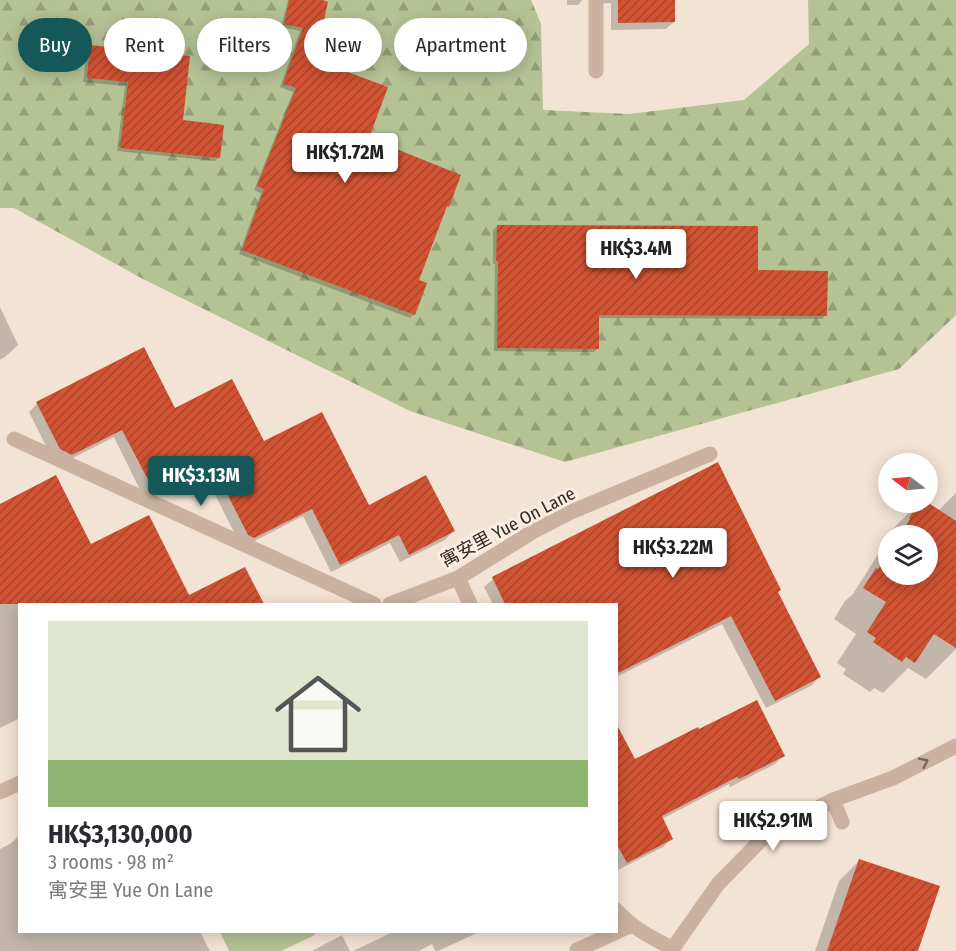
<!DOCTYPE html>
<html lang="en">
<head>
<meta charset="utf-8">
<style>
  body { margin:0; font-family:"Fira Sans Condensed","Noto Sans TC",sans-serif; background:#f2f2f3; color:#2b2b33; height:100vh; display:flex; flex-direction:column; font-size:22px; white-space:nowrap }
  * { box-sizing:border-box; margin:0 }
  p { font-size:20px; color:#7c7c81 }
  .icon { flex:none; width:33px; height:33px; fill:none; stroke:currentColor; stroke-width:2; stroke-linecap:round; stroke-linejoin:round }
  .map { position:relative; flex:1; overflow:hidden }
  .details { position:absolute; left:18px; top:603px; width:600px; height:330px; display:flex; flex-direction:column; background:#fff; border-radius:0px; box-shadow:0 3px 15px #0003 }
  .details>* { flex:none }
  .top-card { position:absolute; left:18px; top:18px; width:600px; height:54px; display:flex; gap:12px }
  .needle { width:39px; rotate:286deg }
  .tools { position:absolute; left:878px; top:453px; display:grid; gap:12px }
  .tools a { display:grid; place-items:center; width:60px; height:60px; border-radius:50%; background:#fff; box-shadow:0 3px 15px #0003; font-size:30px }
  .price { position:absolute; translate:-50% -51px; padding:0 14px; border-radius:6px; background:#fff; color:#222; font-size:20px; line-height:39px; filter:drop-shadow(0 2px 3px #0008) }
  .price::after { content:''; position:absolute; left:50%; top:36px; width:18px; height:14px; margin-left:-9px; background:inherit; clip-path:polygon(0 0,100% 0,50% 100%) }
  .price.on { background:#165759; color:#fff }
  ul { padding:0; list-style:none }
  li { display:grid; align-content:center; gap:12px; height:318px; padding:0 30px }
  li span { display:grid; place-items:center; height:186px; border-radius:0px; color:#555 }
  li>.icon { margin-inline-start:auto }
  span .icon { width:108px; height:108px; fill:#fffc; stroke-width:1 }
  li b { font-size:26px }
  .pill { padding:0 21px; border-radius:27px; background:#fff; box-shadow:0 3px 15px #0003; font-size:21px; line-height:54px }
  .pill.on { background:#165759; color:#fff }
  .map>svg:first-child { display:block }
</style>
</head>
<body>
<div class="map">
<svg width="956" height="951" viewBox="0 0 956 951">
  <defs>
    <pattern id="forest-firs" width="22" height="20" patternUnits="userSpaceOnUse" patternTransform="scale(1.5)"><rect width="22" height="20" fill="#b5c294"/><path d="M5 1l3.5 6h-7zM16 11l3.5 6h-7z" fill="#949e79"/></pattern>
    <pattern id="building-hatch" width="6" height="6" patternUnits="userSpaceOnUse" patternTransform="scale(1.5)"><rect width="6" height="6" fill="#d15334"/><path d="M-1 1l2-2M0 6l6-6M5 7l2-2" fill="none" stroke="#aa452c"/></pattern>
  </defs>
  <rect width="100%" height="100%" fill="#f3e3d4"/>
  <path fill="url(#forest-firs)" d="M0,0H531L541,24L543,110L629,114L744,100L809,44L808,0H956V315L899,369L565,462L410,411L143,279L14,208H0Z"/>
  <path fill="#b5c294" d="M220,932H314L315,935L281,951H229Z"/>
  <path fill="#0003" fill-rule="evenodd" d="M288,0H317L314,61L367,139L448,206L445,209L417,280L414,314L410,318L239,254L261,193L254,190L293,92L280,87L300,31L281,27Z
    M567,0H582L578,5H567Z
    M594,0H673L674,22L666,29L611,30V3L597,4Z
    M91,46L181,122L219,157L215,161L117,151L125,86L83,82L87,50Z
    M497,226L756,272L826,315L822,319L598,318V348L594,352L494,351L495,264H493V230Z
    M0,307L18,345L5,357L0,360Z
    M37,404L174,410L263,443L368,507L453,531L445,540L400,562L390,543L331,572L303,516L245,546L240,544L203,471L145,500L114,437L63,463L52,458L29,412Z
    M717,464L777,592L819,677L811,686L766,708L722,624L616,677V604H493L484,587L493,579Z
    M956,493V649L926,679L908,668L883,693L874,688L870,692L843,674L846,669L837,663L856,634L834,619L845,601L853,594L880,551L879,550L890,532L919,502L938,511ZM888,536H927V574H888Z
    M0,506L90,546L190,597L244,569L262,604H20V718L0,728Z
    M616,727L634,761L783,755L775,764L730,787L729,784L662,819L671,839L663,847L618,870L616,867Z
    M20,835V932H200L210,951H0V849L10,844Z
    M859,861L916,951H815L839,881Z
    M393,932H479L438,951H435L432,944L419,951H353Z
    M342,935L350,951H312Z"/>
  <path fill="url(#building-hatch)" d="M289,0H322L328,2L315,60L388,87L369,138L461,175L449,207L447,206L419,280L427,283L415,315L242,250L264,189L257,186L296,88L283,83L303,28L284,24Z
    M618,0H675V22L618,23Z
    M90,45L190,56L183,120L224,125L220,158L120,148L128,82L87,78Z
    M497,225L758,226V270L828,271L827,316L599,315V349L497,348L498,261H496Z
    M144,347L175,408L232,379L264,441L322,412L369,505L426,475L455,531L409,555L399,535L340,565L312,509L254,538L248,535L212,464L155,493L122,430L72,455L60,449L36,402Z
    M718,462L781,590L778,592L821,677L775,701L731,616L616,674V604H505L492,577Z
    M56,475L91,544L149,515L189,595L245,567L264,604H0V504Z
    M919,502H927L956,521V648L934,634L915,663L906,657L902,662L873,642L876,638L867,632L886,602L863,588L876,568L878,569L888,554V574H927V536H900L910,519L909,518Z
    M757,700L785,756L739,779L737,777L662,816L673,839L627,863L616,843V723L635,759L698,727L699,729Z
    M859,859L940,886L918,951H827Z"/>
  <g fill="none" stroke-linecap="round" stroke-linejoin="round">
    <path stroke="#cbb2a0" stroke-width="15" d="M596,71V0
      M893,778L956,746
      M833,800L842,822
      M577,950L632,925"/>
    <path stroke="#cbb2a0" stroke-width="15" d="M14,439L374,604
      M458,578L470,604
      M390,604L458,578L534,531L571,512L710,454
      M0,792L20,783
      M616,910C632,928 652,938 672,948
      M671,951L718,884L766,835L833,800L893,778"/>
  </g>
  <defs><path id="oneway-chevron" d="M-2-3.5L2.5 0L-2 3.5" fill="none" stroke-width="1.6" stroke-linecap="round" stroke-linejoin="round" transform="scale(1.5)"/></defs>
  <use stroke="#78665c" href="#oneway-chevron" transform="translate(924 762) rotate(-27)"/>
  <g text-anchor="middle" stroke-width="6" stroke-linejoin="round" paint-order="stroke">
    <g font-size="18" fill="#342824" stroke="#faede1">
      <text transform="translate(508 527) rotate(-28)" y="6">寓安里 Yue On Lane</text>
    </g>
  </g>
</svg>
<div class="tools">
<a><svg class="needle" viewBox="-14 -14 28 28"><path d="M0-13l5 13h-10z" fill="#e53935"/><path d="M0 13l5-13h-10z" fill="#7c7c81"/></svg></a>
<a><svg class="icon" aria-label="layers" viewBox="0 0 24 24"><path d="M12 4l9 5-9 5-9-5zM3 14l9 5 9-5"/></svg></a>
</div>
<b class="price" style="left:345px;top:184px">HK$1.72M</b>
<b class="price" style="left:636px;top:280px">HK$3.4M</b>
<b class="price on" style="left:201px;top:507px">HK$3.13M</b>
<b class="price" style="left:673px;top:579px">HK$3.22M</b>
<b class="price" style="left:773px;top:852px">HK$2.91M</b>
<div class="top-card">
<a class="pill on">Buy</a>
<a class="pill">Rent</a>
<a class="pill">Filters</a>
<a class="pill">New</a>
<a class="pill">Apartment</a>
</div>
<section class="details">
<ul>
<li><span style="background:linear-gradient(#dfe7d0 75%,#8fb573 0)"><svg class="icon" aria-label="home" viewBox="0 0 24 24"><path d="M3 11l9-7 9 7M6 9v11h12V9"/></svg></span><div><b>HK$3,130,000</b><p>3 rooms · 98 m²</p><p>寓安里 Yue On Lane</p></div></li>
</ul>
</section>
</div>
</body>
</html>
